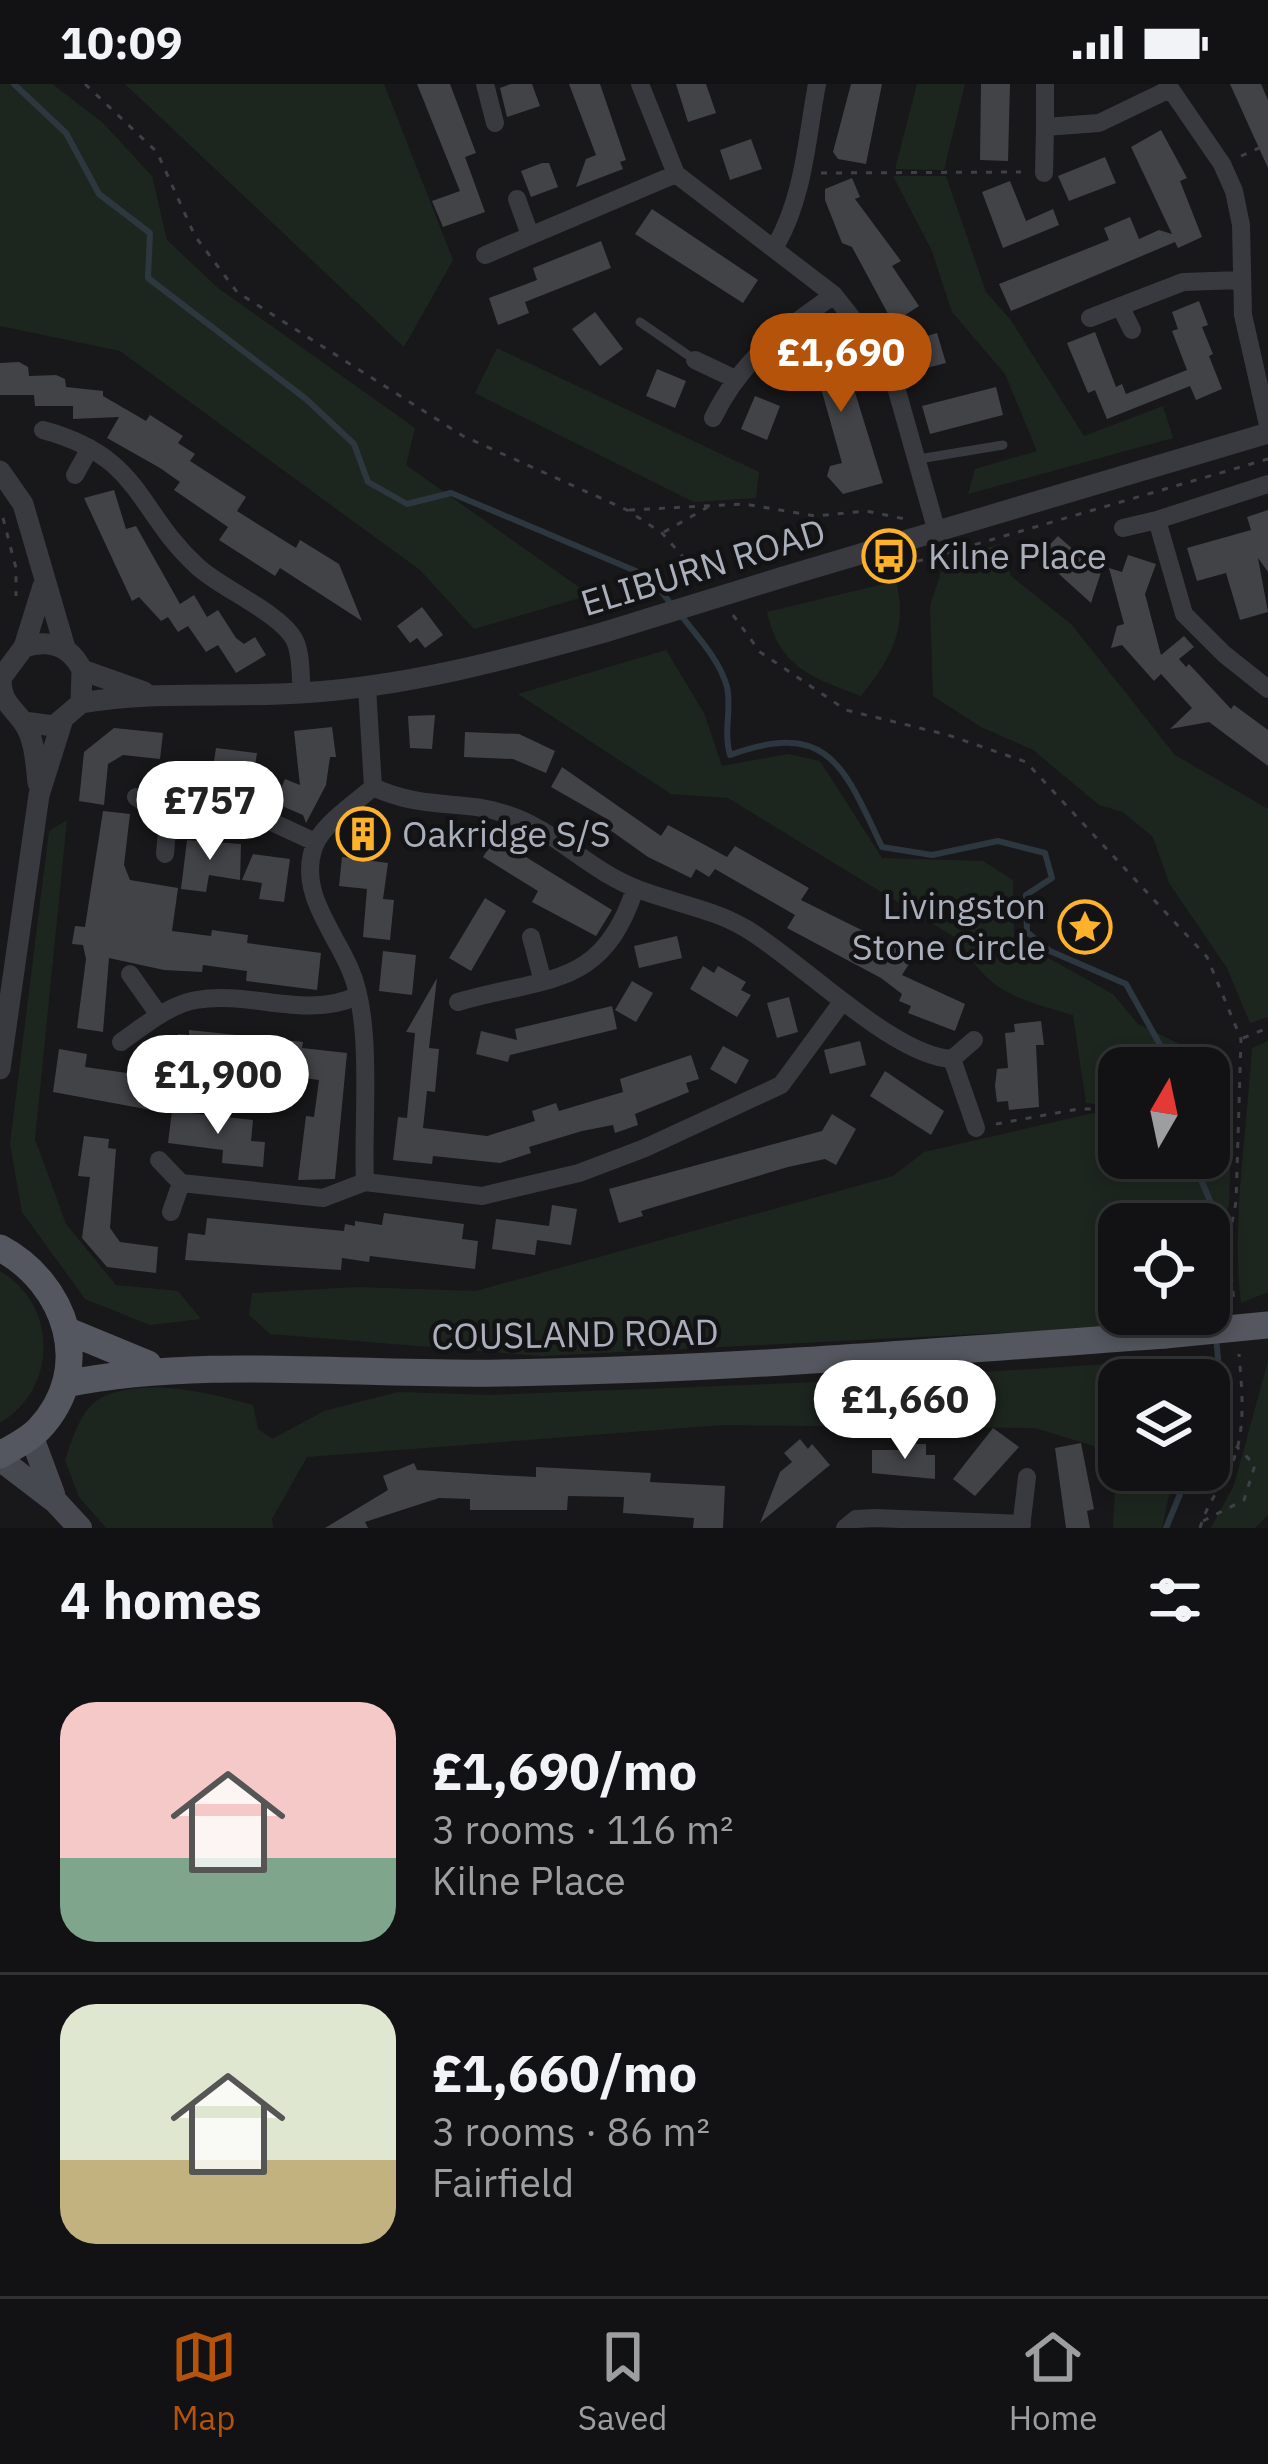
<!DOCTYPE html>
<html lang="en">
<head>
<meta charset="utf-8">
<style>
  body { margin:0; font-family:"IBM Plex Sans",sans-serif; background:#1f2022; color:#f1f3f6; height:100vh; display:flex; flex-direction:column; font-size:45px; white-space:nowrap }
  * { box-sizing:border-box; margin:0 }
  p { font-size:39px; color:#9c9ea0 }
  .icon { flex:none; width:66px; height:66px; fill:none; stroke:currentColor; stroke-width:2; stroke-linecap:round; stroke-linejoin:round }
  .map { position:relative; height:1444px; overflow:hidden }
  .details { display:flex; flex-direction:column; background:#121214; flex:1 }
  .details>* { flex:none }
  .needle { width:78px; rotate:9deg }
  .tools { position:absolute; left:1098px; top:963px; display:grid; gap:24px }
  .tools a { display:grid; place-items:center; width:132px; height:132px; border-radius:24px; background:#121214; box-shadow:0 6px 18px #0003,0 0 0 3px #313234; font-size:60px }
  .price { position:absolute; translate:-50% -102px; padding:0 27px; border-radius:42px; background:#fff; color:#222; font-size:39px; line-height:78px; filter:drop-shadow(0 3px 6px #0008) }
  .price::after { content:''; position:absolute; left:50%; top:72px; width:36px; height:27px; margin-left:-18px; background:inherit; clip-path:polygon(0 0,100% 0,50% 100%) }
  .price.on { background:#b45309; color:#fff }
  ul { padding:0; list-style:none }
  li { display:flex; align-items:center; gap:36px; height:300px; padding:0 60px }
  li+li { border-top:3px solid #313234 }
  li span { display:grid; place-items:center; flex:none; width:336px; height:240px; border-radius:36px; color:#555 }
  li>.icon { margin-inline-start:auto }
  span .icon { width:144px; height:144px; fill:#fffc; stroke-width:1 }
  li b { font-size:51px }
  h2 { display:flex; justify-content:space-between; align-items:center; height:144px; padding:0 60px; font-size:51px }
  .status { display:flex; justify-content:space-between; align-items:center; height:84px; padding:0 60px; background:#121214; direction:ltr }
  .status svg { height:33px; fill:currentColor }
  .menu { display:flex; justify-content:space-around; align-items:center; height:168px; border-top:3px solid #313234; background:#121214; font-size:33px; color:#9c9ea0 }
  .menu a { display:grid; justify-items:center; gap:6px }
  .menu .on { color:#b45309 }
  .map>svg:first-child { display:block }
</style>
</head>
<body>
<div class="status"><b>10:09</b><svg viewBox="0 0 49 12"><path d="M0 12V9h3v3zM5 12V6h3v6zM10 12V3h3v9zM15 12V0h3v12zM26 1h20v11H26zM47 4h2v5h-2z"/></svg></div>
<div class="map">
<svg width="1268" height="1444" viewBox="0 0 1268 1444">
  <rect width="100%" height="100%" fill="#18181a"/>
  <path fill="#1d261e" d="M0,0H52L103,39L152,92L167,156L218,204L415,344L406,381L590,511L474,545L420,486L120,267L0,242Z
    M125,0H384L453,176L404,263Z
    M917,0H965L944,86L895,85Z
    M893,92H946L986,208L1010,235L1084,352L1163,322L1173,354L968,410L975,385L1037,367L1005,290L952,228L932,167Z
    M497,264L759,388L756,414L694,418L475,309Z
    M1000,460L1011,492L1072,541L1175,671L1268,725V933L1250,939L1227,884L1169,799L1153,753L1123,728L1099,721L1033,666L981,643L933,612L930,522L945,476Z
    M896,497C908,545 891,575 861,612C811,593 779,583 767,528Z
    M666,566L704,629L722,682L788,670L820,677L882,774L983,777L1013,796L1014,855L1113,910L1138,940L1219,979L1226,1038L1209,1035V984H1119V1023L1086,1019L1073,931C1019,915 988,910 961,857L728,714L671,710L518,610Z
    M67,736L35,1055L66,1140L116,1201L178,1207L201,1235L150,1241L85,1215L22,1128L10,1060L49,747Z
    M1268,957V1208L1241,1219C1231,1139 1247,1047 1252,964Z
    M1098,1028L1119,1031V1074H1209V1047L1231,1051L1229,1119L1209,1196V1140H1119V1230H1200L1198,1239L542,1272L270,1250L249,1231L252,1209L355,1203L476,1207L893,1092L924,1068Z
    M0,1187C58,1221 58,1304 0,1339Z
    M1201,1274L1204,1296H1119V1386H1182L1171,1402L1162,1444H1113L1117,1369L1035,1344L723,1341L307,1373L272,1435L273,1444H106L79,1413L65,1376C73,1354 81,1323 103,1313C147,1293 210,1309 253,1321L258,1345L272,1355L324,1327L398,1308L490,1311L845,1297Z
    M1268,1277V1431L1255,1444H1211L1234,1401Z"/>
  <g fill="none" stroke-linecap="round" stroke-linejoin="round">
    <path stroke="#2d373f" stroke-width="6" d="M14,0L66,49L99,110L150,149L148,194L306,315L354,360L368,398L407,420L451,409L650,493L671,520
      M680,530C696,551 720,576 727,603C732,626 723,647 730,671C829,635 844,683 882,763L932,771L998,757L1045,769L1052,794L1026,811L1027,848L1050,867L1126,900L1173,984
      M1192,1074L1213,1124L1215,1240
      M1209,1350L1222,1318L1216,1253
      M1166,1444L1190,1386"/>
  </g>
  <path fill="#424347" d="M417,0H450L476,69L465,73L485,128L443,143L432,117L460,107Z
    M511,0H532L540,22L507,33L500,4Z
    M569,0H600L626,76L620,78L623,85L576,103L586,75L596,71Z
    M676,0H706L716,29L688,38Z
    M851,0H882L866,80L838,75L833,68Z
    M981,0H1010L1008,77L980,76Z
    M1230,0H1261L1268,16V84Z
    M1161,46L1187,94L1180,97L1202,153L1178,164L1175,158L1011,227L999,200L1109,156L1104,144L1130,133L1139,155L1159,146L1172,150L1131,63Z
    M751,55L762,85L730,96L720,66Z
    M1105,73L1116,99L1069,117L1058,92Z
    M542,79H549L558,103L531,113L521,87Z
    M852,94L860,113L855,115L901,177L892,182L919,222L893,239L852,163L842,159L825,116V105Z
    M1010,97L1026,137L1053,125L1059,141L1003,164L982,108Z
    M652,125L758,196L743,219L635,150Z
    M601,157L611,184L525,218L529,229L498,241L489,214L537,196L533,184Z
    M1199,217L1208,241L1202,243L1213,270L1209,272L1222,305L1196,316L1190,302L1107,335L1095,306L1088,309L1067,259L1095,248L1116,303L1122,300L1126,310L1187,286L1172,247L1178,245L1172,228Z
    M595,228L623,265L600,282L572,245Z
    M815,244L841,274L833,280L845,276L883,399L843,410L827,392L830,382L842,379L817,290L805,275L781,273Z
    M937,249L946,279L919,286L911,257Z
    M19,278L28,283L29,292L56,291L65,295L66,303L103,307V312L146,337L150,331L183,352L178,359L195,370L190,377L246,413L237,427L296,464L300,456L339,480L362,537L280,484L275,492L219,456L228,443L174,406L180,398L160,384L107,354L119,333L73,335V322H35L34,311H0V279Z
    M657,285L686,297L675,324L646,312Z
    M996,303L1003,331L930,350L922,322Z
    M755,312L780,322L767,356L741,345Z
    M114,406L126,445L136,442L180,520L194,511L207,533L218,526L236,554L244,560L255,553L266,571L236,589L218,561L206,568L188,542L178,548L168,533L161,537L139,513L132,517L84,414Z
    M1268,426V488L1258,474L1268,528L1240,536L1226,489L1197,497L1187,464L1251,446L1247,433Z
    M1058,452L1086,477L1103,482L1091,519L1039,472Z
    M1128,471L1156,480L1145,510L1161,571L1184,552L1194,563L1179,575L1186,583L1189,580L1231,625L1234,621L1268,646V682L1209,638L1170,645L1192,624L1161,590L1154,597L1122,561L1111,564L1117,542L1124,540L1109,484L1122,488Z
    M422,523L443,551L425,564L417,554L410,559L397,542Z
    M435,631L432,665L410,664L408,632Z
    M332,643L336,673H330L326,701L306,739L303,731L275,719L285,695L300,701L294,647Z
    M114,644L163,649L160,675L123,671L108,680L104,721L79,717L84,668Z
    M465,648L519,650L555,667L546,689L513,675L464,673Z
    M216,664L257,669L252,702L211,697Z
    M562,683L661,752L668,741L727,773L735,762L809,804L801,816L914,872L902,891L965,920L955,947L908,929L911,922L899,917L902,910L881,894L787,844L795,831L715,785L709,793L696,785L691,794L648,773L603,741L607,735L551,703Z
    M103,727L130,730L124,781L130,796L178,804L172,847L211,852L212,846L248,851L247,859L321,869L317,906L246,897L247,887L203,881L202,888L164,886L109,874L103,948L77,944L86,875L83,861L72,860L75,842L85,843Z
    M495,754L612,826L596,852L532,818L538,807L483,773Z
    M187,756L241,760L240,796L209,791L206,808L181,805Z
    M253,770L290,775L284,818L259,815L262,799L242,796Z
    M342,773L388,779L383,815L394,816L390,856L363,853L367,805L339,802Z
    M485,814L506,827L471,887L449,874Z
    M677,852L682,874L639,884L634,862Z
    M383,867L416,871L412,911L379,907Z
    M703,882L714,889L718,882L746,898L741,906L751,911L737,933L690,905Z
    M437,894L429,964L439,965L435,1008L427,1007L423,1044L487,1052L535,1037L532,1027L556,1019L559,1027L623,1008L620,995L691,971L699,995L686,999L689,1008L635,1030L638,1041L615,1049L613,1041L582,1047L529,1063L531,1069L500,1079L433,1072L432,1080L393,1076L398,1033L407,1034L415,949L406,948Z
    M632,897L653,909L636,938L615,926Z
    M789,913L798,948L777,954L767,919Z
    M612,922L617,945L510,971L508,978L476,970L481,947L517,956L515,945Z
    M1041,937L1044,961H1036L1039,1023L1009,1026L1008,1017L997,1018L995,1002L997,985L1008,984L1005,949L1015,948L1014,940Z
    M189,946L303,958L302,964L347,969L335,1095L298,1096L306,1032L314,1033L319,996L205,980L204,987L173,983L178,950L189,951Z
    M860,957L866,981L830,990L824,966Z
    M723,962L749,976L736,1000L710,985Z
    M59,965L87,970L85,983L155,993L151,1026L53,1008Z
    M885,987L944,1027L931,1051L870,1012Z
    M172,1027L253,1036L251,1057L265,1058L263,1083L222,1079L223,1066L168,1059Z
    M832,1030L856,1045L836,1081L825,1075L788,1083L641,1127L643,1132L619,1139L609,1105L822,1047Z
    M84,1052L109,1055L108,1064L116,1065L110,1144L120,1158L158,1163L156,1189L107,1183L82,1154L90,1093L78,1092Z
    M552,1121L577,1125L571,1161L537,1156L535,1171L492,1165L496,1135L549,1142Z
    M384,1129L464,1140L462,1155L478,1157L475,1185L370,1172L369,1178L342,1174L341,1186L185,1176L188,1149L205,1151L207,1134L344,1147L345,1140L355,1142V1137L382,1141Z
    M993,1344L1019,1363L975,1412L953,1395Z
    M800,1355L808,1365L812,1360L830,1381L760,1439L780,1388L792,1378L784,1369Z
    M1081,1359L1094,1425L1087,1427L1090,1444H1066L1055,1364Z
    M906,1360H926V1371H935V1395L872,1389V1366H906Z
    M414,1379L417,1386L496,1391L536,1393V1383L651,1389L650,1398L725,1402L723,1444H693L694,1434L623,1429L624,1413L568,1412L567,1426H470V1415L439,1414L365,1438L368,1444H325L388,1406L383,1392Z"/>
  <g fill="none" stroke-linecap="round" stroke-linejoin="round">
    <path stroke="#3e4147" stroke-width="3" stroke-dasharray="6 9" stroke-linecap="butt" d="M85,0L157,68L195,152L237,208L463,352L627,426L662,449L703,496
      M1241,72L1268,60
      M821,89L1021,88
      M629,426L744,420L816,432L866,427L905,435
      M3,434L16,484V512
      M664,448L708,423
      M874,490L1268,375
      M733,531L760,568L846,626L948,651L1026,678L1207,873L1241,955L1236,1118L1228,1158L1234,1219
      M1243,954L1268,944
      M996,1040L1078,1025H1119
      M1209,1042L1235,1047
      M1203,1437L1244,1416L1255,1381L1236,1362
      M1200,1444C1207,1420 1219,1406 1230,1384C1247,1349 1242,1307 1239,1270"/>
    <path stroke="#383a3f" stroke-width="9" d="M640,238L695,276
      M919,375L1003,361"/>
    <path stroke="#383a3f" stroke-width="18" d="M485,0L495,39
      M640,0L676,90L834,211L890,282L937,448
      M1167,0L1222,80L1234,107L1241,141L1243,231L1268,341
      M1045,43V0
      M1044,89L1045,43L1099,39L1170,5
      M517,115L530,151
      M776,161C804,113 807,53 817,0
      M485,171L676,90
      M1120,222L1132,246
      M1090,234L1183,198L1241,196
      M695,276L733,294
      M713,334C741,276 782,247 834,211
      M43,346C143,373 136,427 198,483C222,505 280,529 294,555C302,569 300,593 302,609
      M75,391L90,364
      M1157,436L1268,400
      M1123,444L1157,436L1184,530L1224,570L1268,605
      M373,703C425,727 462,715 506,730C548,743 578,775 616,795C656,817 706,821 745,844C799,875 892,972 952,975L976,1044
      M136,713L168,733
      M165,770L168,733L215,720L248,727L315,758
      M531,853L542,894
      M130,890L159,931
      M458,918C548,892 602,905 635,805
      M121,958C144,942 168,921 196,916C250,906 305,936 357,912
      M952,975L974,956
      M159,1076L181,1099
      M365,1098L482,1112L579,1089L645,1064L781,1001L842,918
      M171,1128L181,1099L323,1114L365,1098C362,1038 374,939 350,885C334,847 298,808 314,763C322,740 355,720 373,703L367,603
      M845,1444L856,1435L876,1434L1022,1440
      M1021,1444L1027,1393"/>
    <path stroke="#383a3f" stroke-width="21" d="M0,387L23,420L65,564
      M783,493L1268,349
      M24,563L43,502
      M82,586L144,608
      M81,619C157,606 224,614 300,609C405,603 505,576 605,548
      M23,638L54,642L81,619L82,586C70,561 49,555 24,563L1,594C1,618 11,621 23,638C35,654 36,680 38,699
      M0,985L39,711L62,638"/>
    <path stroke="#464950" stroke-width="24" d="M31,1351L53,1410
      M0,1375L56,1418L80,1444"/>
    <path stroke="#54575f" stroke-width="27" d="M0,1164C66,1199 96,1285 39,1345C29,1356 13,1363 0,1371
      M68,1247L148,1280
      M65,1300C207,1272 357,1292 501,1289C723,1286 943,1267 1165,1251"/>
    <path stroke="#383a3f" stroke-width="21" d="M605,548L783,493"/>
    <path stroke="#54575f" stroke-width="27" d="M1165,1251L1268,1241"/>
  </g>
  <defs>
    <g id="bus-ring" transform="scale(2.7)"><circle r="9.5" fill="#131315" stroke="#feb22c" stroke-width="1.5"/><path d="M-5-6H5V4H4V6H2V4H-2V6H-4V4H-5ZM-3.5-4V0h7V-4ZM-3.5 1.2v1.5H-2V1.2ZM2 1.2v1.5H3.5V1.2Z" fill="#feb22c"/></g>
    <g id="building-ring" transform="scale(2.7)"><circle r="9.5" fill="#131315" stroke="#feb22c" stroke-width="1.5"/><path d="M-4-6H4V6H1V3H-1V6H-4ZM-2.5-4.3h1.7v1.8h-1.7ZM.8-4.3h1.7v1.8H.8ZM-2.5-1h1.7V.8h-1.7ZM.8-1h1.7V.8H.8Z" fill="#feb22c"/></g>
    <g id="sight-ring" transform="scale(2.7)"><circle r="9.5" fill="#131315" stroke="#feb22c" stroke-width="1.5"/><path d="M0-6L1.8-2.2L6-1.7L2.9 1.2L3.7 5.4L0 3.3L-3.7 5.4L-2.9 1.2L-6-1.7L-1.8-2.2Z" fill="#feb22c"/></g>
  </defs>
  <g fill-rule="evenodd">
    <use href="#bus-ring" x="889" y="472"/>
    <use href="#building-ring" x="363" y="750"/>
    <use href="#sight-ring" x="1085" y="843"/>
  </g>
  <g text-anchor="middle" stroke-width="9" stroke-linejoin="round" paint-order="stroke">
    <g font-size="36" fill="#a9afbb" stroke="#131315" text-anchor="start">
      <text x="928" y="485">Kilne Place</text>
      <text x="402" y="763">Oakridge S/S</text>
      <text x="1046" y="835" text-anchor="end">Livingston<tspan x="1046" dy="41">Stone Circle</tspan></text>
    </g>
    <g font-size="36" fill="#a9afbb" stroke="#131315">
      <text transform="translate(703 483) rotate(-17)" y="13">ELIBURN ROAD</text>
      <text transform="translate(575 1250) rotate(-1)" y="13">COUSLAND ROAD</text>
    </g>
  </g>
</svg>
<div class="tools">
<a><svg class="needle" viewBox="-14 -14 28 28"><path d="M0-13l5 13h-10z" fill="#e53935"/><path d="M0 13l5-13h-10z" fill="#9c9ea0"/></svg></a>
<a><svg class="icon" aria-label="locate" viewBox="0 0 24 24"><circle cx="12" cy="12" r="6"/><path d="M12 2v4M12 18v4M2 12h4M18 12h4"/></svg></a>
<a><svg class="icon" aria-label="layers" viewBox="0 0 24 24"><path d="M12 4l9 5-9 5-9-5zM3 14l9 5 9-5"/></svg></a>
</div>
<b class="price on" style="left:841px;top:331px">£1,690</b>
<b class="price" style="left:210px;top:779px">£757</b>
<b class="price" style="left:218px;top:1053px">£1,900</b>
<b class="price" style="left:905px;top:1378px">£1,660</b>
</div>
<section class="details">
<h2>4 homes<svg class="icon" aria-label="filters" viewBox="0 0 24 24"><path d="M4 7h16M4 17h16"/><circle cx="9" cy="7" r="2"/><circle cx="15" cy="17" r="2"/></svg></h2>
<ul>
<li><span style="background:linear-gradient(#f6c9c9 65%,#7fa58c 0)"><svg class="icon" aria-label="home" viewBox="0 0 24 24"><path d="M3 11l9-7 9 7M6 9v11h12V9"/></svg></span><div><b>£1,690/mo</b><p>3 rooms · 116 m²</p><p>Kilne Place</p></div></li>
<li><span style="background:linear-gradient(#dfe7d0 65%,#c2b280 0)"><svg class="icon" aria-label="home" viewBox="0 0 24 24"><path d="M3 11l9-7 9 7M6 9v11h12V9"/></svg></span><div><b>£1,660/mo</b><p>3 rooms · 86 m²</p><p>Fairfield</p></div></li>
</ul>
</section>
<nav class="menu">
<a class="on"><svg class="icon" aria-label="map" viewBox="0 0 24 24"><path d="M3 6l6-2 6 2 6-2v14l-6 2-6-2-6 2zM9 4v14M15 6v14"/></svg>Map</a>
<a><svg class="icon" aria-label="saved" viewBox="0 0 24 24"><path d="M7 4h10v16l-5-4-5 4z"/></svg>Saved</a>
<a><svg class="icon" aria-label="home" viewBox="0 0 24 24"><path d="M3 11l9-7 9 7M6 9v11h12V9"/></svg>Home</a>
</nav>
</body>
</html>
